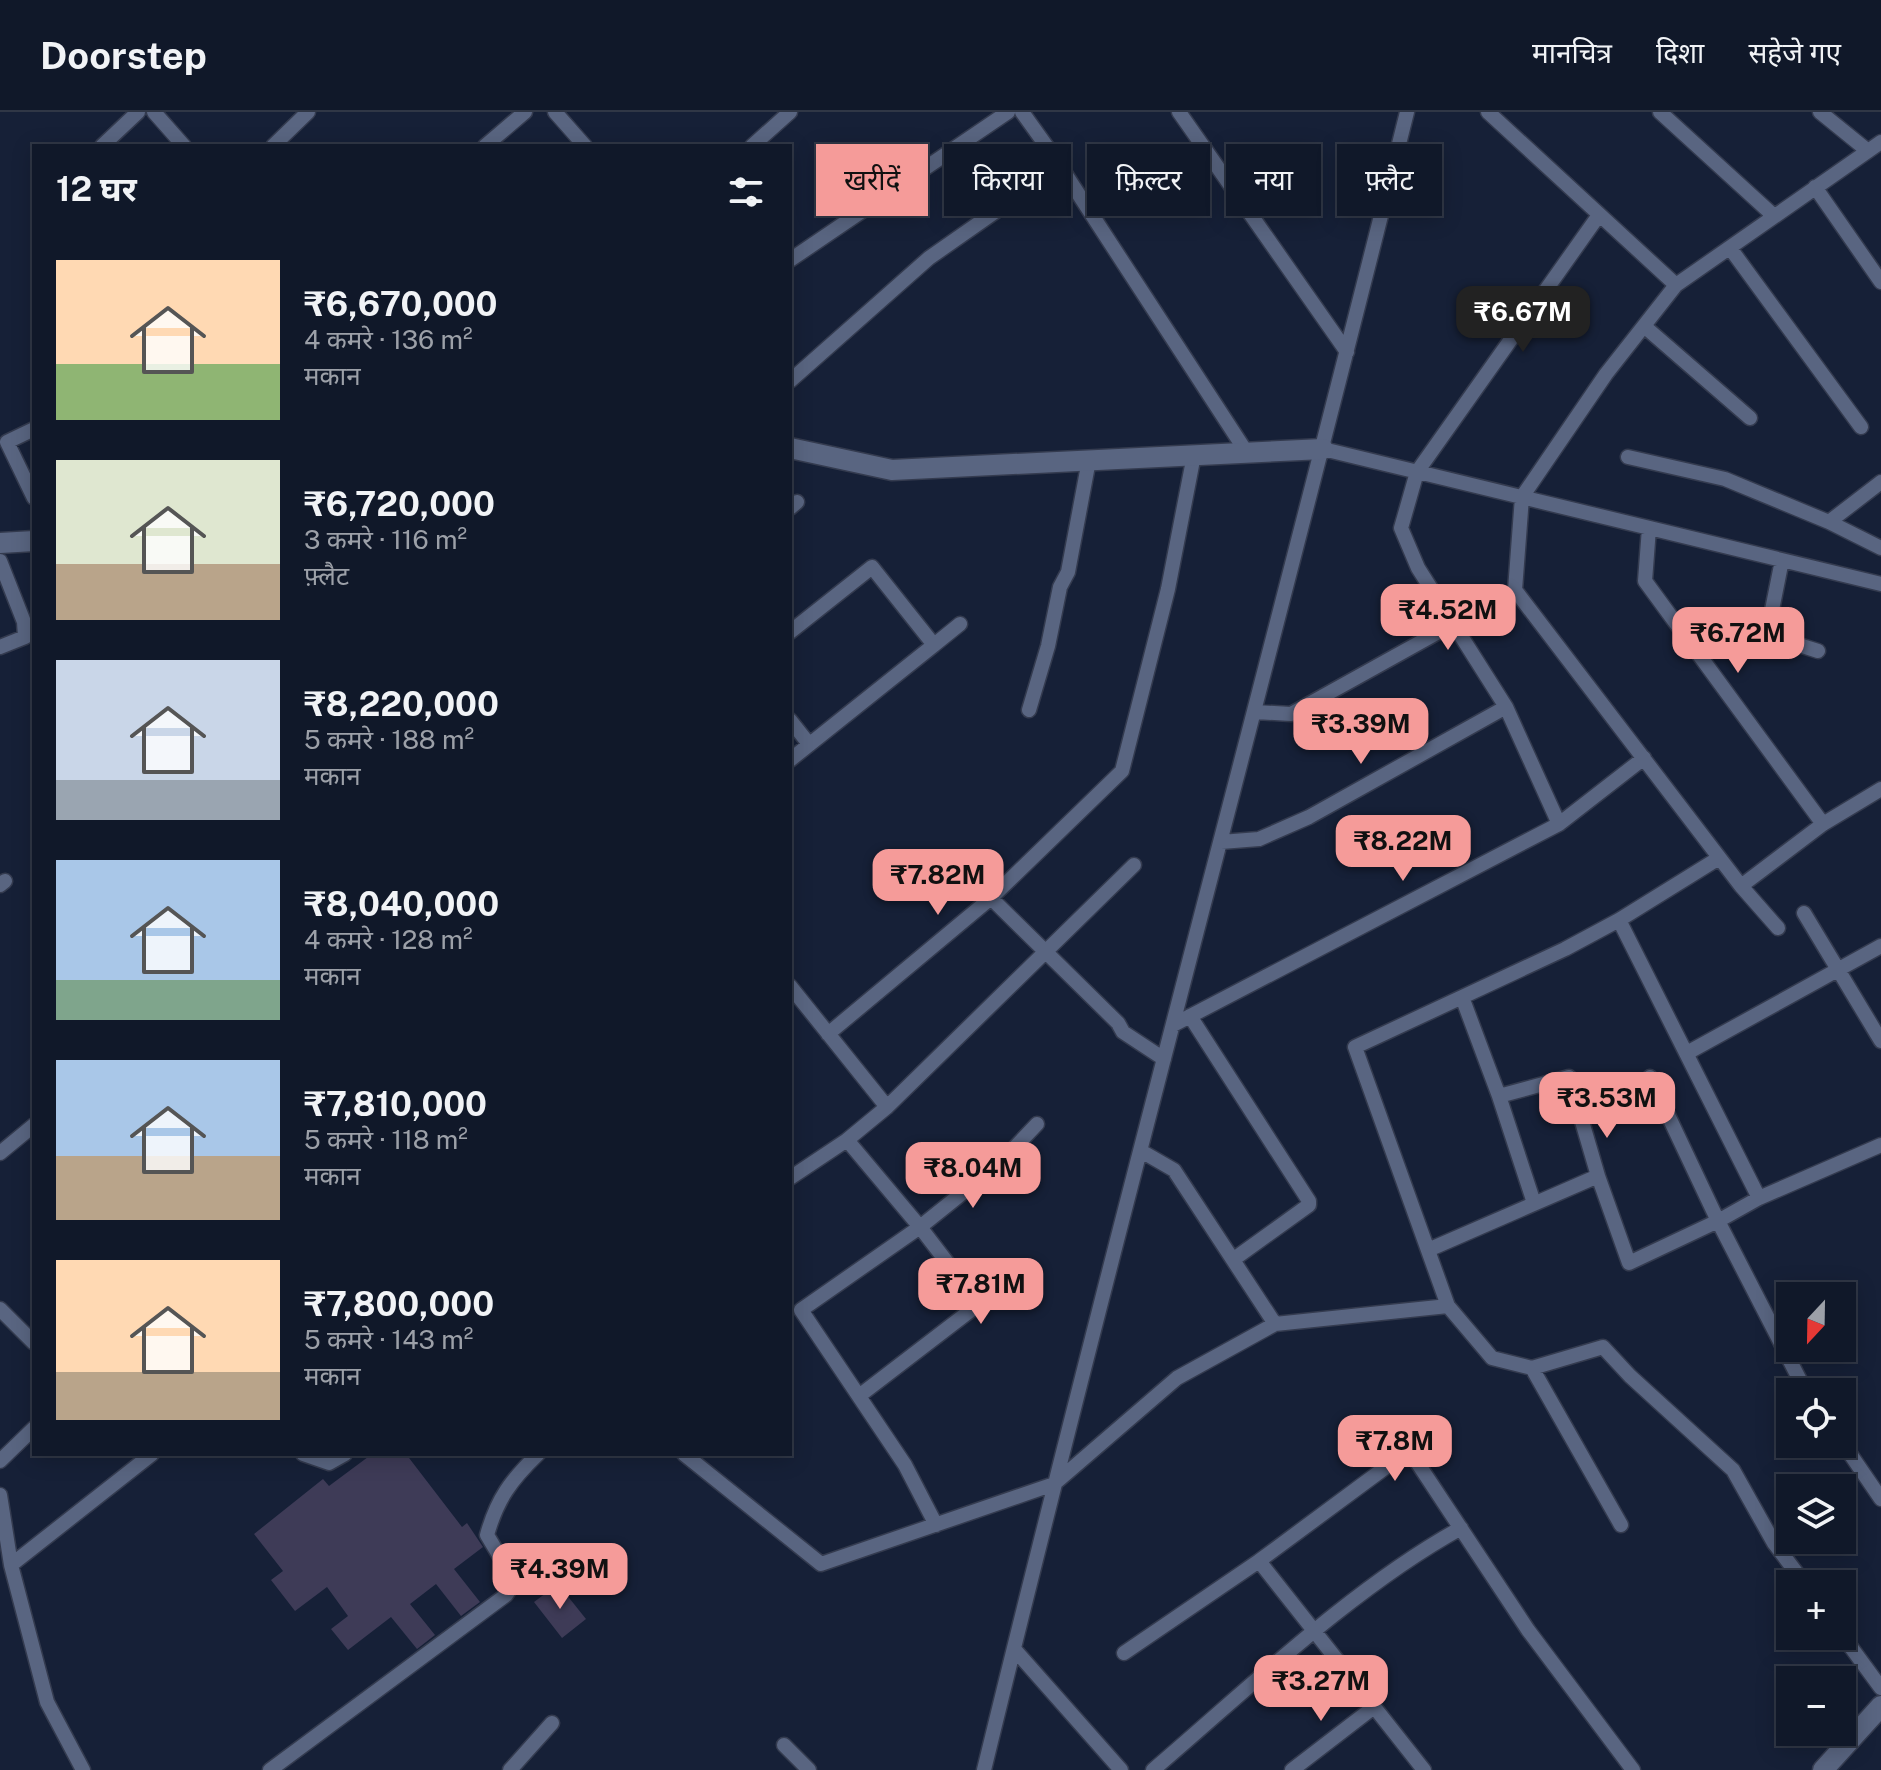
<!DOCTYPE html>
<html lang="hi">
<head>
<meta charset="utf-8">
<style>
  body { margin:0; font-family:"Public Sans","Noto Sans Devanagari",sans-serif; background:#192131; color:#f1f3f6; height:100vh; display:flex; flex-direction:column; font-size:30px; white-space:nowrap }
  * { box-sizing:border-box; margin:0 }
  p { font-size:26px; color:#9ca0a8 }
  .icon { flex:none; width:44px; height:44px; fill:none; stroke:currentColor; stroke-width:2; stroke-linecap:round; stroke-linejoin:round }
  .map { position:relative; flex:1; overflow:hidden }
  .drawer { position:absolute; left:32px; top:32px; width:760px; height:1312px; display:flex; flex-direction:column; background:#101829; border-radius:0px; box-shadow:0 4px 20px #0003,0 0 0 2px #303746 }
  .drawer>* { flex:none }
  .top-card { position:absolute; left:816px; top:32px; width:760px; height:72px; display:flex; gap:16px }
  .needle { width:52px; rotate:202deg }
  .tools { position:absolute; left:1776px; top:1170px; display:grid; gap:16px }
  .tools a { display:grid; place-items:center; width:80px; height:80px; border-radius:0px; background:#101829; box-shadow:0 4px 20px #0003,0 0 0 2px #303746; font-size:40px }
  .price { position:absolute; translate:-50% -68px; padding:0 18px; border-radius:16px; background:#f59b99; color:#111; font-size:26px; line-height:52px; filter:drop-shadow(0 2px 4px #0008) }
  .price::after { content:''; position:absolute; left:50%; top:48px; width:24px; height:18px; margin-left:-12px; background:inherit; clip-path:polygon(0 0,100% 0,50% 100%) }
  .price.on { background:#222; color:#fff }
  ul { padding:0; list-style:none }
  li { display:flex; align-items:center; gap:24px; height:200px; padding:0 24px }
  li span { display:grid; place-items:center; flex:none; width:224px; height:160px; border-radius:0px; color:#555 }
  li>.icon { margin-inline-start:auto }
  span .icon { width:96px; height:96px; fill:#fffc; stroke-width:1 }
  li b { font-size:34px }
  h2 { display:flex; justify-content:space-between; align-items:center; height:96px; padding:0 24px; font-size:34px }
  .pill { padding:0 28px; border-radius:0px; background:#101829; box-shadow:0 4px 20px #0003,0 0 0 2px #303746; font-size:28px; line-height:72px }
  .pill.on { background:#f59b99; color:#111 }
  header { display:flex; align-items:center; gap:48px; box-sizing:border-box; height:112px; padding:0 40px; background:#101829; border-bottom:2px solid #303746 }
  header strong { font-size:38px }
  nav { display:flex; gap:44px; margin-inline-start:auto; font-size:28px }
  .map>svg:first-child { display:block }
</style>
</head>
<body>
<header>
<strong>Doorstep</strong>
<nav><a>मानचित्र</a><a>दिशा</a><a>सहेजे गए</a></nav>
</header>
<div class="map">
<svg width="1881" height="1658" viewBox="0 0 1881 1658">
  <rect width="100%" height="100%" fill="#162037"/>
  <path fill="#3e3b57" d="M372,1342H406L462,1415L467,1411L483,1435L454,1457L480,1490L461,1504L436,1472L410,1492L435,1523L417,1537L391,1505L348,1538L331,1517L348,1504L327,1475L295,1499L271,1468L283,1459L254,1422L323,1367L329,1374Z
    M558,1472L586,1507L562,1526L534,1490Z"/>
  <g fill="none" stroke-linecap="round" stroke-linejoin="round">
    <g stroke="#343b4f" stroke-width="17">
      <path id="street" d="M154,0L184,34
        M555,0L585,34
        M1022,0L1055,46L1247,341
        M1179,0L1347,240
        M1488,0L1676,173
        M1660,0L1774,104
        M1820,0L1868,39
        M1881,30L1676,173L1606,262L1522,385L1515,478L1741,774L1823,712L1881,677
        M102,34L138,0
        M273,34L308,0
        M485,34L525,0
        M752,34L790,0
        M1815,75L1881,170
        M1730,136L1861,315
        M790,148L1008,0
        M1644,214L1750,306
        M790,269L929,146L1022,81L1055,46
        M34,317L7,330L34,386
        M1323,337L1881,472
        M1628,345L1725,367L1829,410L1881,436
        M790,396L797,390
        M1829,410L1881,370
        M1649,416L1645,469L1823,712
        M1782,448L1769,513L1774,525L1818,539
        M0,449L24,510L25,525L0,535
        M790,520L872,455L934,533L790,648
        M934,533L960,512
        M1029,598L1048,534L1060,475L1068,460L1089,348
        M1255,600L1291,602L1453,512
        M790,608L809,632
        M1559,712L1506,595L1418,456L1401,416L1417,360L1599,103
        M1221,730L1259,727L1309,705L1506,595
        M0,773L5,769
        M1741,774L1778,816
        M991,786L1122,659L1168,477L1194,343
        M1804,801L1881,929
        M1619,808L1759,1086
        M790,874L887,995
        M1190,904L1309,1089V1093L1234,1147
        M1173,913L1559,712L1644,646
        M828,922L991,786L1118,911L1123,920L1164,947
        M1687,941L1881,834
        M1650,965L1718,1109L1806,1280
        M1499,984L1534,1091
        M1141,1039L1174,1058L1275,1212
        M0,1041L34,1013
        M1598,1064L1629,1151L1718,1109L1759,1086L1881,1033
        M790,1066L847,1028
        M1428,1138L1598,1064L1569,965L1499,984L1462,885
        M1448,1194L1355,935L1565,837L1619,808L1719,746
        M0,1197L34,1231
        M1532,1256L1621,1413
        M859,1284L979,1192L920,1115L1001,1050L1037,1012
        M1842,1330L1881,1387
        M303,1342L329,1351L345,1342
        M684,1342L821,1452L1054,1372L1177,1266L1275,1212L1448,1194L1492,1246L1532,1256L1603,1235L1630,1264L1733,1358L1774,1431L1805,1472
        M0,1349L34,1316
        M0,1383L11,1453L47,1590L83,1658
        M936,1413L905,1353L801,1198L920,1115L847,1028L887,995L1134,753
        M11,1453L152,1342
        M1842,1523L1881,1576
        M1014,1537L1121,1658
        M1124,1541L1259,1449
        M784,1633L809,1658
        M270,1658L506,1483L515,1470L487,1423C497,1387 511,1368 538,1342
        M510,1658L552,1611
        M984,1658C1119,1104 1269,554 1407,0
        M1153,1658C1248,1577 1352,1476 1461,1416
        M1292,1658L1374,1595
        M1424,1658L1259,1449L1409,1338L1528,1518L1633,1658"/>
    </g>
    <g stroke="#343b4f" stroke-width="23">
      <path id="secondary" d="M790,336L892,358L1323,337
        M0,431L34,429
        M1823,1658L1881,1594"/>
    </g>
    <use href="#street" stroke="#596581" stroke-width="14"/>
    <use href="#secondary" stroke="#596581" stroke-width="20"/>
  </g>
</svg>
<div class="tools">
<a><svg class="needle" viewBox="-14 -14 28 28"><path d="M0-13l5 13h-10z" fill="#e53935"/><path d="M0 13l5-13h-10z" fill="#9ca0a8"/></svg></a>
<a><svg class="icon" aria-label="locate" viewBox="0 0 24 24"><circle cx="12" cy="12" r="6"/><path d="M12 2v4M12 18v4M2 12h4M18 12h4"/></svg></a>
<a><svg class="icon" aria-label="layers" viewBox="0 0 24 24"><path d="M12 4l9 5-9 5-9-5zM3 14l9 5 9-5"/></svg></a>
<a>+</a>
<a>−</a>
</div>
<b class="price on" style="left:1523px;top:242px">₹6.67M</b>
<b class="price" style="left:1448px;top:540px">₹4.52M</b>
<b class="price" style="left:1738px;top:563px">₹6.72M</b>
<b class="price" style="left:1361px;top:654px">₹3.39M</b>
<b class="price" style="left:1403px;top:771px">₹8.22M</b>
<b class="price" style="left:938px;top:805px">₹7.82M</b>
<b class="price" style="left:1607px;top:1028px">₹3.53M</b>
<b class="price" style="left:973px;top:1098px">₹8.04M</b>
<b class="price" style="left:981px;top:1214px">₹7.81M</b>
<b class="price" style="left:1395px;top:1371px">₹7.8M</b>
<b class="price" style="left:560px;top:1499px">₹4.39M</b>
<b class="price" style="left:1321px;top:1611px">₹3.27M</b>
<div class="top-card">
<a class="pill on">खरीदें</a>
<a class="pill">किराया</a>
<a class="pill">फ़िल्टर</a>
<a class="pill">नया</a>
<a class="pill">फ़्लैट</a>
</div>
<section class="drawer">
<h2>12 घर<svg class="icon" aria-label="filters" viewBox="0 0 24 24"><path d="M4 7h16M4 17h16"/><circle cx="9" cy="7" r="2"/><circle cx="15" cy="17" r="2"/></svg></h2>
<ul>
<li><span style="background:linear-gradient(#ffd9b3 65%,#8fb573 0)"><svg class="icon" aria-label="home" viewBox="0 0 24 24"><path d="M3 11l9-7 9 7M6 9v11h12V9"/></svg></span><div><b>₹6,670,000</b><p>4 कमरे · 136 m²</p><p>मकान</p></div></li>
<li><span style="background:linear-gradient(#dfe7d0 65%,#b9a48a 0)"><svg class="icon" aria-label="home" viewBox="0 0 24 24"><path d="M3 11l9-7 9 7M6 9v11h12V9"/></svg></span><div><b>₹6,720,000</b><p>3 कमरे · 116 m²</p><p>फ़्लैट</p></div></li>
<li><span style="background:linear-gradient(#c9d6e8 75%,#9aa5b1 0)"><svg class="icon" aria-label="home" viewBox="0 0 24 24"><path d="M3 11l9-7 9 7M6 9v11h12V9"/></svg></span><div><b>₹8,220,000</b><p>5 कमरे · 188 m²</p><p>मकान</p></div></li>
<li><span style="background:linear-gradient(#a9c7e8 75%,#7fa58c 0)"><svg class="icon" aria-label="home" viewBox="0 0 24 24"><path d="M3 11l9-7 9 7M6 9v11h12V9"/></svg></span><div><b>₹8,040,000</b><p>4 कमरे · 128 m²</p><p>मकान</p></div></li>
<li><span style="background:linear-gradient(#a9c7e8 60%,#b9a48a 0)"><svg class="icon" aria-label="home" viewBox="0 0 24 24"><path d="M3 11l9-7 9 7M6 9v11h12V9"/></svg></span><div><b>₹7,810,000</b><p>5 कमरे · 118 m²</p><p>मकान</p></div></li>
<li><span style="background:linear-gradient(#ffd9b3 70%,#b9a48a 0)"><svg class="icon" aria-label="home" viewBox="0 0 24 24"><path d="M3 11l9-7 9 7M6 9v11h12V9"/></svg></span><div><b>₹7,800,000</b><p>5 कमरे · 143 m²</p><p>मकान</p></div></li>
</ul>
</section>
</div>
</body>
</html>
